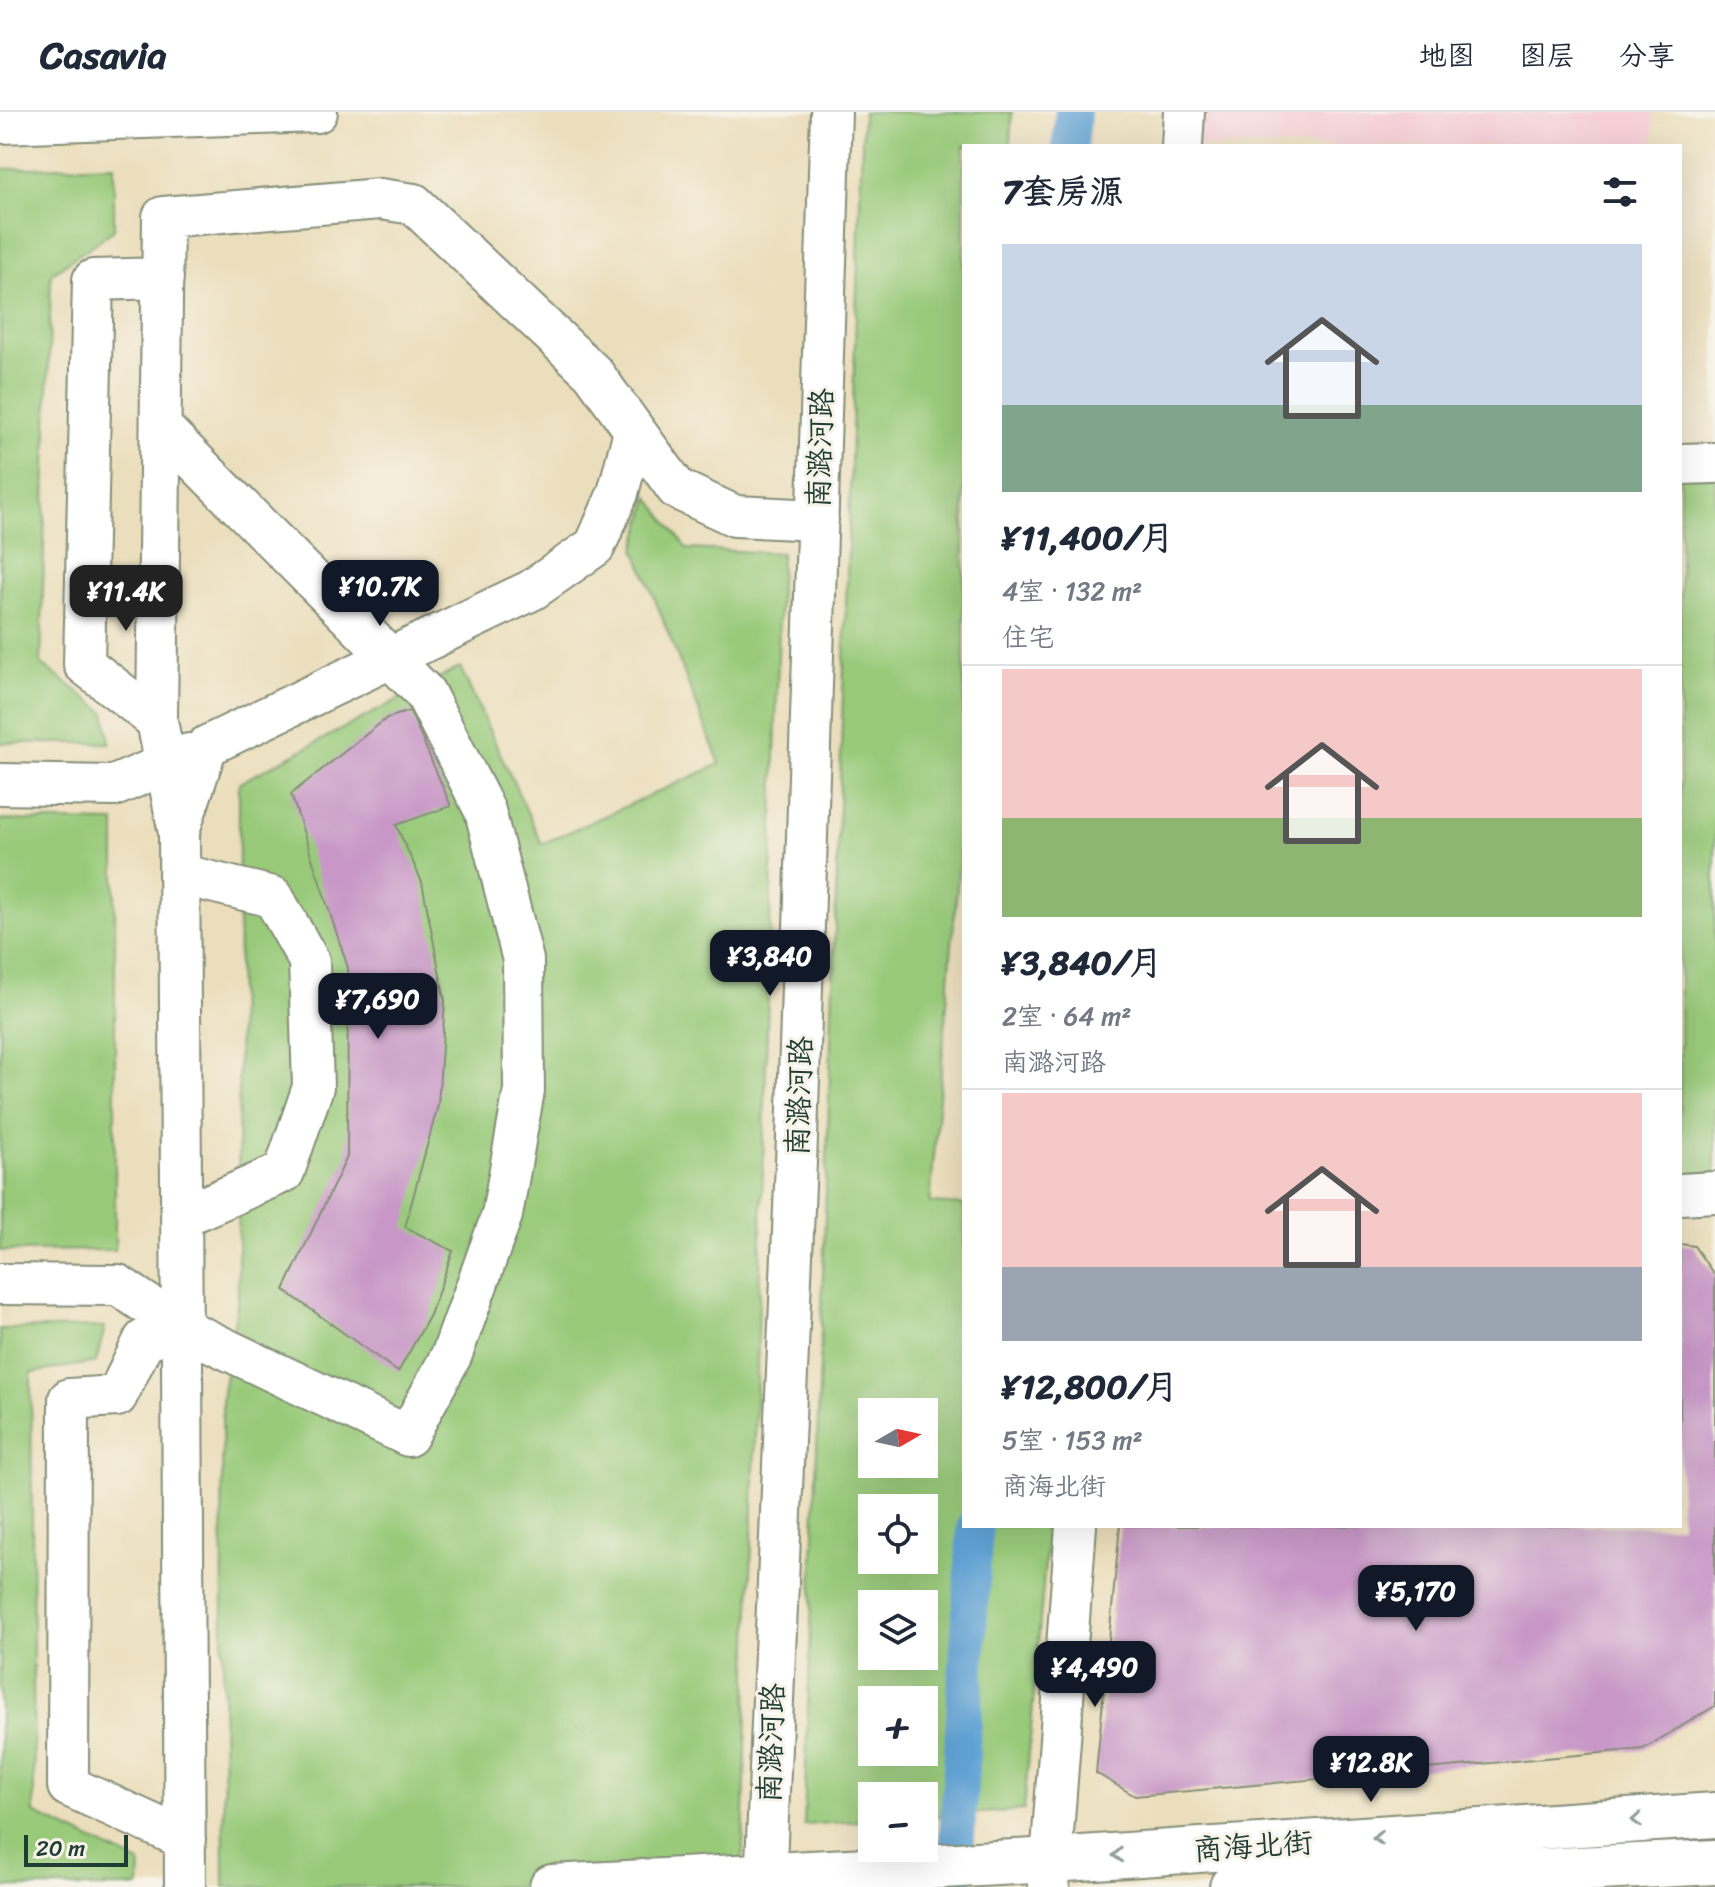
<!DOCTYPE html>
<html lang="zh">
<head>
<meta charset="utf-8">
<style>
  body { margin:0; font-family:Sriracha,"LXGW WenKai TC",sans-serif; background:#f2f2f3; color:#1f2937; height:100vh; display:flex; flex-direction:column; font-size:30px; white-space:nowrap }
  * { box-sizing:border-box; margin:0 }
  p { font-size:26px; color:#747a83 }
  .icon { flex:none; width:44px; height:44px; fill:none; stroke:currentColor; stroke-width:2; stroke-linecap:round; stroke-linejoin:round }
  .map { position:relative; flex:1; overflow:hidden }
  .panel { position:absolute; left:962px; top:32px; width:720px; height:1384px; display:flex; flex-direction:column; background:#fff; border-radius:0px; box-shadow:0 8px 32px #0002 }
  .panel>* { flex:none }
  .needle { width:52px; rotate:81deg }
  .tools { position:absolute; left:858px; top:1286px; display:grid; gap:16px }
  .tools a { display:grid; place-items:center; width:80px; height:80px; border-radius:0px; background:#fff; box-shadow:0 8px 32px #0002; font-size:40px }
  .scale { position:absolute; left:24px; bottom:20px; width:104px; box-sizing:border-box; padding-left:8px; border:4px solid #1f3d34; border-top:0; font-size:22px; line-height:28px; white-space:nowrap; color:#1f3d34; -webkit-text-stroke:6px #f7f3e8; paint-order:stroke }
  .price { position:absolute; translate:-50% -68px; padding:0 18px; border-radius:16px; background:#111827; color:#fff; font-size:26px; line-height:52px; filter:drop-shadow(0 2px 4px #0008) }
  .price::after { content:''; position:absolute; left:50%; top:48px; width:24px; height:18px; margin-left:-12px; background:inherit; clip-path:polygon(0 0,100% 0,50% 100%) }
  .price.active { background:#222; color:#fff }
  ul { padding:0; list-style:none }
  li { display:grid; align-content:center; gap:16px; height:424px; padding:0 40px }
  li+li { border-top:2px solid #e0e1e3 }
  li span { display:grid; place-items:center; height:248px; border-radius:0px; color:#555 }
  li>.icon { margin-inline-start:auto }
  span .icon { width:144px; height:144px; fill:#fffc; stroke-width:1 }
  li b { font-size:34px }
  h2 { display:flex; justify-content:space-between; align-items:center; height:96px; padding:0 40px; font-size:34px }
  header { display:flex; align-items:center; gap:48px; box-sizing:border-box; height:112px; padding:0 40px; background:#fff; border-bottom:2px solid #e0e1e3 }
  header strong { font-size:38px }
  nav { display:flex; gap:44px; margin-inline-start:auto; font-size:28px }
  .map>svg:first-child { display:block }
</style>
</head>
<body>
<header>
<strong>Casavia</strong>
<nav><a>地图</a><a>图层</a><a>分享</a></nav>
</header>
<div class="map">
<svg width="1715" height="1775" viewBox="0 0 1715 1775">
  <rect width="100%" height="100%" fill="#f7f3e8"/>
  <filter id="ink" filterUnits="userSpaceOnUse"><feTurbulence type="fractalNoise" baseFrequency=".0125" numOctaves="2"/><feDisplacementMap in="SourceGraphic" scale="16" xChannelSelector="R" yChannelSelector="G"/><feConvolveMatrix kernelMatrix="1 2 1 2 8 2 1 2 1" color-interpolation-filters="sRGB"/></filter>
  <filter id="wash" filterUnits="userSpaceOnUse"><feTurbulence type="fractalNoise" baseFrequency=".006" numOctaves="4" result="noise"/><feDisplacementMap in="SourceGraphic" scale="32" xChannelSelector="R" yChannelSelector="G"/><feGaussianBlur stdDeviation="1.8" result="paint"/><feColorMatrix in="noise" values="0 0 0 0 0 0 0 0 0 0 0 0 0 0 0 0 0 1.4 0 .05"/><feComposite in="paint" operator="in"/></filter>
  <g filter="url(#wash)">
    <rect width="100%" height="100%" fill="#ebdebc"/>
    <path fill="#f6cfd7" d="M1189,0H1653L1654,34H1187Z"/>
    <path fill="#99ca7a" stroke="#5c8457" stroke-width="2" fill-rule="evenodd" d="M863,0H1012L1010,34H964V692L930,1091L964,1093V1414H1048L1024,1698L924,1705V1684H872V1708L804,1713ZM924,1300V1352H872V1300ZM924,1396V1448H872V1396ZM924,1492V1544H872V1492ZM924,1588V1640H872V1588Z
      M114,53V118L51,162L41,552L105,600L110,631H0V57Z
      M1715,341V1068L1680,1070V342Z
      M649,385L687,437L781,441L742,1770L651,1775H224L222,1287L238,1187L239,671L460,555L542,732L720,652L635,437Z
      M0,708L115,710V1138L0,1139Z
      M105,1215L96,1250L31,1261L34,1701L140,1751L139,1775H0V1217Z"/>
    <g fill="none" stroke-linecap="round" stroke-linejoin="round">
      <path stroke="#60a2d4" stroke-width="36" d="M1070,34L1073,0
        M954,1775L975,1414"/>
    </g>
    <g id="blocks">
      <path fill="#c897c7" d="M410,599L451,694L396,713L422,770L445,889L438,993L405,1115L453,1139L430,1203L398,1260L284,1178L347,1045L348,856L291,682L387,606Z
        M1680,1132L1694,1134L1715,1164V1594L1643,1637L1135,1684L1096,1661L1120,1414H1680Z"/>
    </g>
  </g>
  <g filter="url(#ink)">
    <use href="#blocks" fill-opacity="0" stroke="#858e78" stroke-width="2"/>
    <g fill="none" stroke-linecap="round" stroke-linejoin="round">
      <g stroke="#858e78" stroke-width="44">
        <path id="minor" d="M0,11L317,0
          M1182,34L1184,0
          M161,315L425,581L485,699L523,848L524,978L502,1103L452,1242L408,1324L182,1216L144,1228L117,1284L69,1287L68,1674L185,1727
          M1680,352L1715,351
          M157,609L84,552L93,168L163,166
          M0,672L114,674L189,642
          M179,719L207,634L532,478L595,434L618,381L634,319
          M179,762L273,785L309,849L313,975L284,1060L181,1105
          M1680,1082L1715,1080
          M0,1172L118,1173L182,1216
          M185,1775L179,721L157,609L163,105L380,87L414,92L593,261L677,377L735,404L818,408
          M765,1775L797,1026L831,0
          M1049,1775L1076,1414"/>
      </g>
      <g stroke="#858e78" stroke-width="48">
        <path id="major" d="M552,1775L1052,1748L1715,1703
          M1232,1775L1715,1750"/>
      </g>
      <use href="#minor" stroke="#fff" stroke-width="40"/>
      <use href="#major" stroke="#fff" stroke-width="44"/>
    </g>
    <defs><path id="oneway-chevron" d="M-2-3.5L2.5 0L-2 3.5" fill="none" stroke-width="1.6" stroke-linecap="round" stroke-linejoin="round" transform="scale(2)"/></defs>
    <g stroke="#8f9e9a">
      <use href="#oneway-chevron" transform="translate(1637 1708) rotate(176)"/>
      <use href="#oneway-chevron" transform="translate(1378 1726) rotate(176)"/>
      <use href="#oneway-chevron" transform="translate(1118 1743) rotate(176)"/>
    </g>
  </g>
  <g text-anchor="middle" stroke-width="6" stroke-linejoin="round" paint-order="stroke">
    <g font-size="30" fill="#1f3d34" stroke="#f7f3e8">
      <text transform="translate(820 336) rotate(-88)" y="10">南潞河路</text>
      <text transform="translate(799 984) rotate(-88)" y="10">南潞河路</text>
      <text transform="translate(771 1631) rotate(-88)" y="10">南潞河路</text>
      <text transform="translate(1253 1734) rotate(-4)" y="10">商海北街</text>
    </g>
  </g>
</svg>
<div class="tools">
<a><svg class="needle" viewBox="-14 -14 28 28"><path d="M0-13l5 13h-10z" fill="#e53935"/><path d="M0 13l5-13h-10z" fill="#747a83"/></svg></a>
<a><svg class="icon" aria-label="locate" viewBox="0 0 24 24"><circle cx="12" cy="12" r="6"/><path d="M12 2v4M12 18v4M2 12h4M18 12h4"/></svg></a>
<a><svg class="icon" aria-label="layers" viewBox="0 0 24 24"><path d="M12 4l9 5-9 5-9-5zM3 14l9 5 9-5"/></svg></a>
<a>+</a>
<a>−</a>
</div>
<div class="scale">20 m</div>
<b class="price" style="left:380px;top:516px">¥10.7K</b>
<b class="price active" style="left:126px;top:521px">¥11.4K</b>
<b class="price" style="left:770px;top:886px">¥3,840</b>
<b class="price" style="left:378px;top:929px">¥7,690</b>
<b class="price" style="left:1416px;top:1521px">¥5,170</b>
<b class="price" style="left:1095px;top:1597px">¥4,490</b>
<b class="price" style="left:1371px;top:1692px">¥12.8K</b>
<section class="panel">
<h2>7套房源<svg class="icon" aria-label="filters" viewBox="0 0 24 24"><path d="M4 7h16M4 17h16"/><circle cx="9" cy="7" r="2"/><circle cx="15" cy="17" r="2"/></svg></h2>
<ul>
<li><span style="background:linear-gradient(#c9d6e8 65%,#7fa58c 0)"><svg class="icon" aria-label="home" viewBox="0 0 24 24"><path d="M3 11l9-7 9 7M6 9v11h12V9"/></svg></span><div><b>¥11,400/月</b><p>4室 · 132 m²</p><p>住宅</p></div></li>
<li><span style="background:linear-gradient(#f6c9c9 60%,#8fb573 0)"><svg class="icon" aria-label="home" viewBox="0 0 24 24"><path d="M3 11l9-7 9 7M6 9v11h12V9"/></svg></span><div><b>¥3,840/月</b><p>2室 · 64 m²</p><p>南潞河路</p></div></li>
<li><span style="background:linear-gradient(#f6c9c9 70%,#9aa5b1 0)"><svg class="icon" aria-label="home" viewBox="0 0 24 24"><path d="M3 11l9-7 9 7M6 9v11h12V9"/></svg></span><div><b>¥12,800/月</b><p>5室 · 153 m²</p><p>商海北街</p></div></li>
</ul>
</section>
</div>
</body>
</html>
